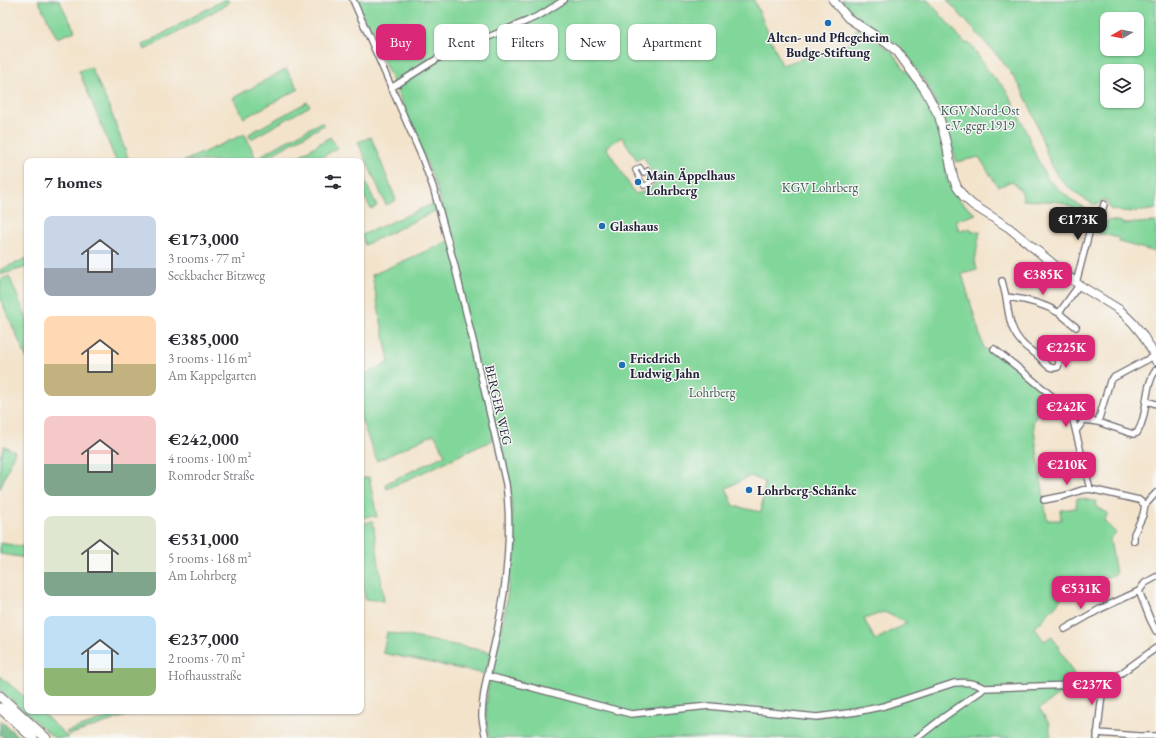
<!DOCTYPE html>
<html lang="en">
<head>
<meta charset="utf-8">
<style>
  body { margin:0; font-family:"EB Garamond",serif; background:#f7f7f7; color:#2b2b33; height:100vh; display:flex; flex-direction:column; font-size:15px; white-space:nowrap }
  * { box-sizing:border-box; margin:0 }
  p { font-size:13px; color:#7c7c81 }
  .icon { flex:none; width:22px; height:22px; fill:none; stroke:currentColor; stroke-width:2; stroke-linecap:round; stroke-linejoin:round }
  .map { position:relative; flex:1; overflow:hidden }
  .side { position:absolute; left:24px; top:158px; width:340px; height:556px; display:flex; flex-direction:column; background:#fff; border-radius:8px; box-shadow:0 1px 3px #0004 }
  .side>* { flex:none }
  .top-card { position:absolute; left:376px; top:24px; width:380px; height:36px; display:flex; gap:8px }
  .needle { width:26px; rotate:260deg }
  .controls { position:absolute; left:1100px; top:12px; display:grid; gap:8px }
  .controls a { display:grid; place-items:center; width:44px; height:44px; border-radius:8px; background:#fff; box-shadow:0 1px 3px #0004; font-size:20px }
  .price { position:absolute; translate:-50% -34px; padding:0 9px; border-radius:8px; background:#db2777; color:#fff; font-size:13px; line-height:26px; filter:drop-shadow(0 1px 2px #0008) }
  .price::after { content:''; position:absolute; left:50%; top:24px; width:12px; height:9px; margin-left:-6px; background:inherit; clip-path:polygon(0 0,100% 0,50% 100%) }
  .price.current { background:#222; color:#fff }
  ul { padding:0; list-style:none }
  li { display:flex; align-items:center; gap:12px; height:100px; padding:0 20px }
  li span { display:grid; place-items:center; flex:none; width:112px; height:80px; border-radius:8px; color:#555 }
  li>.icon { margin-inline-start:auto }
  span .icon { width:48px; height:48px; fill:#fffc; stroke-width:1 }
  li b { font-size:17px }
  h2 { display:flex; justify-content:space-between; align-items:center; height:48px; padding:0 20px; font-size:17px }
  .pill { padding:0 14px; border-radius:8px; background:#fff; box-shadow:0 1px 3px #0004; font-size:14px; line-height:36px }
  .pill.current { background:#db2777; color:#fff }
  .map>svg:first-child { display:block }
</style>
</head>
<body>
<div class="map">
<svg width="1156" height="738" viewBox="0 0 1156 738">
  <rect width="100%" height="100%" fill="#f6f6f2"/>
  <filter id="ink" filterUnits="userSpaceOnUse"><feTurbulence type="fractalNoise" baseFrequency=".025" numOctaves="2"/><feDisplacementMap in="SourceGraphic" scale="8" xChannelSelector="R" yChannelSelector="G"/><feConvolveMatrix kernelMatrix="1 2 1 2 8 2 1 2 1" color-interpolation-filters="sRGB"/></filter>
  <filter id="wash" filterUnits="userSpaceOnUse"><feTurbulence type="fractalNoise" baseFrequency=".012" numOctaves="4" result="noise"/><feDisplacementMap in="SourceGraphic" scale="16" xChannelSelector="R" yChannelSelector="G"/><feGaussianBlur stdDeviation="0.9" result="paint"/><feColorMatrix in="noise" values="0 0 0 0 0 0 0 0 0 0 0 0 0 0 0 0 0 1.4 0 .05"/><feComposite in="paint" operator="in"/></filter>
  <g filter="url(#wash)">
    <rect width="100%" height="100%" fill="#f3e3cb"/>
    <path fill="#81d69a" stroke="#527c6a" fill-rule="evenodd" d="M38,0H59L75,31L57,38Z
      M223,0H228L229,3L145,50L143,45Z
      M356,0H754L782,65L848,44L857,28L891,51L923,92L936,117L943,145L947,179L960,201L976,214L956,221L959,231L970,228L972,232L980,231L975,261L977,270L962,274L984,349L993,350L1046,392L1033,423L1047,520H1061L1060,510L1076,508L1077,498L1096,501L1095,506L1108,513L1104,521L1116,533L1110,539L1116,574L1095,581L1096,584L1090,587V589L1085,592L1082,585L1073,578L1071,586L1067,588L1066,593L1062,596L1058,603L1035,628L1044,641L1052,636L1079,683L1074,684L1039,709L1049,723L1051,738H489C488,731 486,724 486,717C485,682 499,650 504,616C510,581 515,533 511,498C508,476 502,454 498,432L492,435L493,440L387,489L385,484L445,455L434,434L377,461L361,419V392L363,391L361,376L389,362L372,275L451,240L436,186L397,91ZM622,137L637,160L643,156L658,182L646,191L635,194L606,147ZM750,476L765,482L761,512L734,506L726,488ZM884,612L907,623L875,640L864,619Z
      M841,0H928L965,43L970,44L989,72L1002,85L1009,95L1023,124L1036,156L1047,179L1074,202L1090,211L1089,215L1061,202L1023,200L1022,192L1012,181L998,187L979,157L957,162L941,115L928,86L900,47L861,22Z
      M947,0H1156V209C1142,212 1123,213 1110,209L1105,199L1101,201L1099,204H1093L1081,197L1065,184L1057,175L1050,163L1032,111L1020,86L1002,61ZM1107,19H1137V49H1107ZM1107,71H1137V101H1107Z
      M91,67L110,109L129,161H116L79,71Z
      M286,69L299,89L244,118L233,98Z
      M307,102L310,106L251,139L249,134Z
      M321,122L324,125L262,160L260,156Z
      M245,134L257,161H184Z
      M330,137L338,148L314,161H291Z
      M371,137L396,200L386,205L358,142Z
      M361,173L377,206L371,209L361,190Z
      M435,203L437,210L365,245L362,235Z
      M1109,220L1122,222L1123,224L1156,222V252L1119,242V238L1094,232L1095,229Z
      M27,258V267L0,275V270Z
      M9,276L27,319V359L0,298V280Z
      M4,446L15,451L0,489V457Z
      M369,477L377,517L370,516L361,518V479Z
      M373,521L384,601L365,599L361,557V524Z
      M0,543L27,547V558L0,554Z
      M387,632L491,652L485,674L383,653Z
      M0,676L27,699V711H40L69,738H54L0,690Z
      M127,711H140L69,735L66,732Z"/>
    <path fill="#68b782" stroke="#456c5e" d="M0,720L20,738H3L0,735Z"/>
  </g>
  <g filter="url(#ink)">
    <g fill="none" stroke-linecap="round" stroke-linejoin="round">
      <g stroke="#6b666d" stroke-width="6">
        <path id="pedestrian" d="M640,167L644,173L648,170L654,180L644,186L635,170Z"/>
      </g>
      <g stroke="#6b666d" stroke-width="8">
        <path id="minor" d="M353,0L421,155L433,187L454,263L474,345L506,484C512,528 507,583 498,627C493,656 482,687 482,717C483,724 484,731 486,738
          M391,88L440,57L527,21L542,14L564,0
          M1002,281L1006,297C1024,299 1043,303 1059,313L1079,285
          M1076,283L1090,229L1101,215L1104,204
          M1006,297C1009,317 1010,332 1025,346C1029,350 1034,352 1038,356C1044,361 1048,371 1058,367L1059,361L1055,356L1037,354
          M1059,313L1076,327
          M994,349L1016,366L1071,412L1084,420L1098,422L1133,434L1137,433C1149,414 1143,388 1156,370
          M1147,401L1156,404
          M1071,412L1090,489
          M1098,422L1110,381L1113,378L1154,356
          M1076,431L1084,420
          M1044,500L1064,496L1082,490L1090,489L1139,500L1145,505
          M1134,541V534L1143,515L1145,505L1156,493
          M1139,591L1150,619L1156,631
          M1065,629L1100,609L1139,591L1145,583L1156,577
          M488,676L631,714L709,706L817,717L856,712L884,706L954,683C965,682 974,682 984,688
          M1097,733L1139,736H1156
          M917,738L944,717L981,691L984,688L1106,684
          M1097,738L1102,694L1106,684L1156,648"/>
      </g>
      <g stroke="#6b666d" stroke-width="10">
        <path id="secondary" d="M833,0L848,18L888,44L897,51L925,90L939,116L946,142L953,177L957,187L964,197L973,205L1008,227L1079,285L1120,310L1133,323L1142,334L1151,349L1156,361"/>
      </g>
      <g stroke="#6b666d" stroke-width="11">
        <path id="primary" d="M0,696L46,738
          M0,708L33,738"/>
      </g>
      <use href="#pedestrian" stroke="#fff" stroke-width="4"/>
      <use href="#minor" stroke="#fff" stroke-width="5.5"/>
      <use href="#secondary" stroke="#fff" stroke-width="8"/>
      <use href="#primary" stroke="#fff" stroke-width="9"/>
    </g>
  </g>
  <g fill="#1f6fb2" stroke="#f6f6f2" stroke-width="1.5">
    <circle cx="828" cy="23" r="4"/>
    <circle cx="638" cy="182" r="4"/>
    <circle cx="602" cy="226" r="4"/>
    <circle cx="622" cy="365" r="4"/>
    <circle cx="749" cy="490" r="4"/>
  </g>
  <g text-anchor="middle" stroke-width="3" stroke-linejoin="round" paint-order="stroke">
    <g font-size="13" font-weight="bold" fill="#22223b" stroke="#f6f6f2" text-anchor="start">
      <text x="828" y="42" text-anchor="middle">Alten- und Pflegeheim<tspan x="828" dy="15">Budge-Stiftung</tspan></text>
      <text x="646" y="180">Main Äppelhaus<tspan x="646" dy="15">Lohrberg</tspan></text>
      <text x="610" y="231">Glashaus</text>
      <text x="630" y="363">Friedrich<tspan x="630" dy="15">Ludwig Jahn</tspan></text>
      <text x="757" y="495">Lohrberg-Schänke</text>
    </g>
    <g font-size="13" fill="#3e5858" stroke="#f6f6f2">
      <text x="980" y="115">KGV Nord-Ost<tspan x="980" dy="15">e.V.,gegr.1919</tspan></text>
      <text x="820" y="192">KGV Lohrberg</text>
      <text x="712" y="397">Lohrberg</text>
    </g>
    <g font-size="13" fill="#22223b" stroke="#f6f6f2">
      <text transform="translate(499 405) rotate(77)" y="5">BERGER WEG</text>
    </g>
  </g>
</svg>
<div class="controls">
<a><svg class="needle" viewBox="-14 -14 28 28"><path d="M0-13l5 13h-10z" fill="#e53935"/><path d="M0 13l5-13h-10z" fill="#7c7c81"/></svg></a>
<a><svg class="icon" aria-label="layers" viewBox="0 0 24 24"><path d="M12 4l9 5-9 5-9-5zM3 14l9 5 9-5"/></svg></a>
</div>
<b class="price current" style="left:1078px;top:241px">€173K</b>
<b class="price" style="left:1043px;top:296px">€385K</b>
<b class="price" style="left:1066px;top:369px">€225K</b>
<b class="price" style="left:1066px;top:428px">€242K</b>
<b class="price" style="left:1067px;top:486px">€210K</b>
<b class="price" style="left:1081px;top:610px">€531K</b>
<b class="price" style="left:1092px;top:706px">€237K</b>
<div class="top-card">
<a class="pill current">Buy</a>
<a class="pill">Rent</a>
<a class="pill">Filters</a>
<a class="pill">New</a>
<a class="pill">Apartment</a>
</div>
<section class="side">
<h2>7 homes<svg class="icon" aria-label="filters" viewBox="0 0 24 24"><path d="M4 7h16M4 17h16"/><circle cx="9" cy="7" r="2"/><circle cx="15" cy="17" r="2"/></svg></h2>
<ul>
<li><span style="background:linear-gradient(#c9d6e8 65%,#9aa5b1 0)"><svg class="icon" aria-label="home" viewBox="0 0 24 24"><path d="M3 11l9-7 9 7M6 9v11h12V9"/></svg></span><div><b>€173,000</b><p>3 rooms · 77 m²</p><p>Seckbacher Bitzweg</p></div></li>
<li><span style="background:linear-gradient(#ffd9b3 60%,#c2b280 0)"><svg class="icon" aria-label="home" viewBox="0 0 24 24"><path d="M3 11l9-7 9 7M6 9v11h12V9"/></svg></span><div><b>€385,000</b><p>3 rooms · 116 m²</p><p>Am Kappelgarten</p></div></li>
<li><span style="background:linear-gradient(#f6c9c9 60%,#7fa58c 0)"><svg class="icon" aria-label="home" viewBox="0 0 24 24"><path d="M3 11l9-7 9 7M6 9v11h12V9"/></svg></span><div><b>€242,000</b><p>4 rooms · 100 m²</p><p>Romroder Straße</p></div></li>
<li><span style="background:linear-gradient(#dfe7d0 70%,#7fa58c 0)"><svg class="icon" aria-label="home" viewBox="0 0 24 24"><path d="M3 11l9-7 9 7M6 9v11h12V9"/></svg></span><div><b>€531,000</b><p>5 rooms · 168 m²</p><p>Am Lohrberg</p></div></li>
<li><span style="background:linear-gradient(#bfe0f5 65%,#8fb573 0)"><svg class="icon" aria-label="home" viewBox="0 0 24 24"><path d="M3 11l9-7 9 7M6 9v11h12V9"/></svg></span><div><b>€237,000</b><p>2 rooms · 70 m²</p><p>Hofhausstraße</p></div></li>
</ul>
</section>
</div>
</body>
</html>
